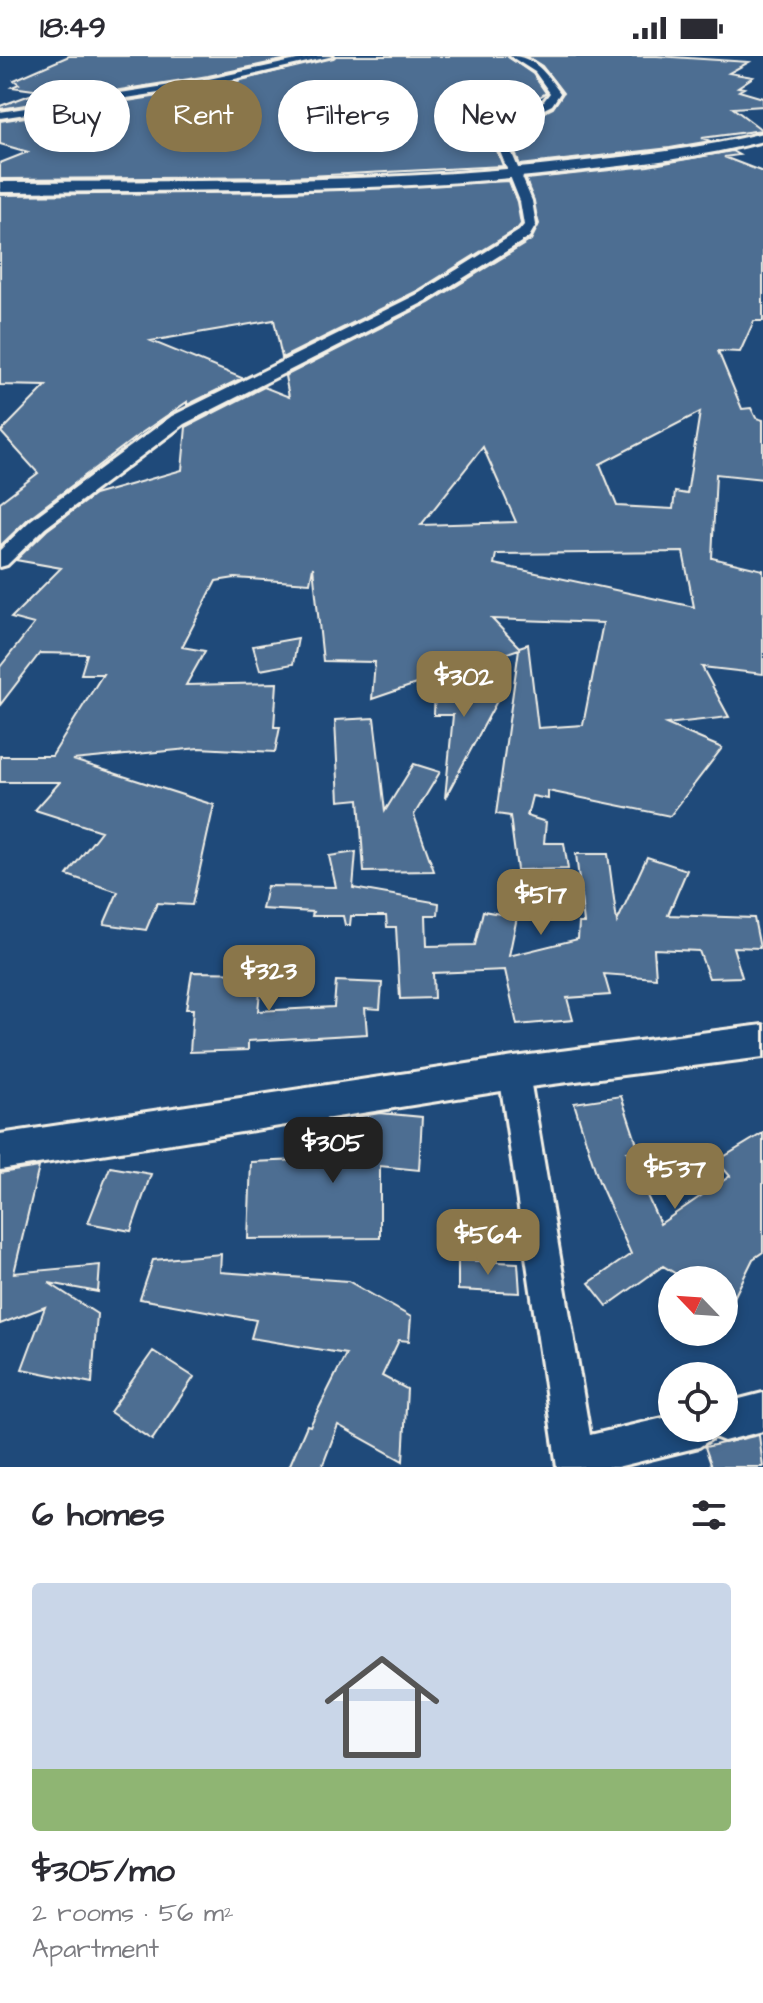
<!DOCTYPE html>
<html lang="en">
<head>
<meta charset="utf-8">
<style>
  body { margin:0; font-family:"Architects Daughter",sans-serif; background:#f2f2f3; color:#2b2b33; height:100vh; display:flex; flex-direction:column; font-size:30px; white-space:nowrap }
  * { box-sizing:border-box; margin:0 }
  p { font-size:26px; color:#7c7c81 }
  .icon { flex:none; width:44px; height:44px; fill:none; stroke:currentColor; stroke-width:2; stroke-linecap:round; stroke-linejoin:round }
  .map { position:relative; height:1411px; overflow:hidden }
  .side { display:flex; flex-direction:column; background:#fff; flex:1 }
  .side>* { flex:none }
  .banner { position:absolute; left:24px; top:24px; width:716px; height:72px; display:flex; gap:16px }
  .needle { width:52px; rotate:295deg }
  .controls { position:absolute; left:658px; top:1210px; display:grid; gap:16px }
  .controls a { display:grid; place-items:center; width:80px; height:80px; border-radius:50%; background:#fff; box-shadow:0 4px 12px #0003; font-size:40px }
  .price { position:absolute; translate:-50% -68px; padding:0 18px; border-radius:16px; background:#8a764a; color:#fff; font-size:26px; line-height:52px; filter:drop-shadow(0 2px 4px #0008) }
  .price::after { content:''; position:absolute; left:50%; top:48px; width:24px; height:18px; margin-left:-12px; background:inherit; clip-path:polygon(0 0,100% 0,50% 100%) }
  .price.current { background:#222; color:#fff }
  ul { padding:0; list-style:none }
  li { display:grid; align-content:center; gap:16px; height:424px; padding:0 32px }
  li span { display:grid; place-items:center; height:248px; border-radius:8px; color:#555 }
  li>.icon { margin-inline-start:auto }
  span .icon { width:144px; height:144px; fill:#fffc; stroke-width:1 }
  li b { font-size:34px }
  h2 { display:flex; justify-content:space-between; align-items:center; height:96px; padding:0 32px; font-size:34px }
  .pill { padding:0 28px; border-radius:36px; background:#fff; box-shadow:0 4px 12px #0003; font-size:28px; line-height:72px }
  .pill.current { background:#8a764a; color:#fff }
  .status { display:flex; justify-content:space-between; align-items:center; height:56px; padding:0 40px; background:#fff; direction:ltr }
  .status svg { height:22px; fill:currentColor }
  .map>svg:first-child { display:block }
</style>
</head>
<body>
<div class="status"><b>18:49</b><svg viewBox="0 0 49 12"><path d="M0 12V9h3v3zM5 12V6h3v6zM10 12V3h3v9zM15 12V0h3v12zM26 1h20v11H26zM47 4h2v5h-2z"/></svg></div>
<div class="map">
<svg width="763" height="1411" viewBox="0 0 763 1411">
  <rect width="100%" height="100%" fill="#1f4a7a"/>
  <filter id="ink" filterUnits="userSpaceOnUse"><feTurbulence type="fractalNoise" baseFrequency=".0125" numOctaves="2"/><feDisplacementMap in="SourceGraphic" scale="16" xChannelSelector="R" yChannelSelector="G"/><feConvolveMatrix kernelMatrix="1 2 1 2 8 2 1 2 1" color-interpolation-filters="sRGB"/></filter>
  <g filter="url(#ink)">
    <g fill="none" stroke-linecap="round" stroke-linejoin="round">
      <path stroke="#9cacbb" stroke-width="4" d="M213,28L311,6
        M0,62L166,36"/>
    </g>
    <path fill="#4d6e92" stroke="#f4f1e8" stroke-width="2" fill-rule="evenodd" d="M69,0H301L208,20L0,53V50L41,35L12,31L19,28L14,24Z
      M336,0H507L533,18L546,37L488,72L503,110L289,121L0,123V107L28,96L0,88V65L210,32Z
      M526,0H657L749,6L729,17L753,21L738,31L744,32L739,35L763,42V50L733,52L762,74L702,82L710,85L670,92L520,109L506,75L553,52L563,37L542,10Z
      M732,95L739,99L724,101L763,116V265H754L740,296L718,295L742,353L751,352L756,362L763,364V423L716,418L712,502L763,514V618L702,611L729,661L666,668L722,692L670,760L548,735V743L532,740L527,760L546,766L544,787H564L568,813L517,814L510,760L496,758L519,593L372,643L375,606L323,605L313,511L310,527L235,522L216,525L182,591L205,595L186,629L277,627L274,671H280L275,696L199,692L73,704L214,749L192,849L157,847L146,874L104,868L118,836L67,819L101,775L35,754L60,726H0V700H52L103,618H81L87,598L40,597L0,649V611L34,568L11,562L61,512L16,504L47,474L94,439L182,414L186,371L264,331L289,341L285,320L429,247L531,184L539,168L526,123L648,110ZM700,356L687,438L675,436L673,453L617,450L600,408ZM483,391L516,466L421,469ZM683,496L694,551L494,508L496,498ZM492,563L603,567L583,669L538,672L528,588L519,591Z
      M509,125L517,146L521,168L517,173L417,235L282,302L274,264L151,285L242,322L187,349V346L140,378L29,462L0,490V446L38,417L1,376L46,330L0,329V139L289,136Z
      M298,582L293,608L260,614L253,590Z
      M435,630H505L445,742L453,659H434Z
      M374,662L385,755L414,708L440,716L414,759L434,815L364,816L359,743L339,745L335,664Z
      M356,796L353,832L439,847L438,859H426L427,890L475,889L483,855L517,861L509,900L578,883L579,867H584L576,798H608L617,866L647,801L687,814L668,859L754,862L760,892L733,891L742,921L709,922L699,895L654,893L656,922L604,918L610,939L567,942L573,964L517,969L505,914L433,917L434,942L400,943L396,871H387L386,860H351L350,869H345L343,860H312L313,856L262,853L267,830L336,831L329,800Z
      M192,916L262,917L258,955L334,951L336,925L382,927L380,953L365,952L367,978L248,985V994L190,996L193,953H186Z
      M621,1040L639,1094L627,1096L660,1168L730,1120L717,1105L763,1077V1196L753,1203L724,1262V1224H686L663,1210L607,1250L589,1227L631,1198L599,1126L574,1047Z
      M380,1057L422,1061L419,1114L380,1110V1182L248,1183L251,1106L350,1102L355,1061Z
      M39,1111L14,1217L100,1209L98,1236L49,1227L97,1258L92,1327L22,1313L45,1251L0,1268V1117Z
      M110,1111L151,1118L131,1175L88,1167Z
      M221,1198L220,1216L348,1225L411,1261L409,1285L399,1284L382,1320L407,1333L403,1405L338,1369L322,1411H289L307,1369L310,1370L346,1298L251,1282L256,1264L140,1243L153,1204Z
      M458,1204L518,1207L520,1237L458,1234Z
      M153,1295L194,1321L152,1384L110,1356Z
      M759,1379L763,1411H712L705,1391Z"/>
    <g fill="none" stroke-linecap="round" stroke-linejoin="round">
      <g stroke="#f4f1e8" stroke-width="6">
        <path id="minor" d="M315,0H333L209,29L0,62V56L209,23Z
          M510,0C535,0 547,19 560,37L552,49L502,74L532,145L536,169L529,181L428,244L184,368L45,472L7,509L0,511V494L31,464L172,360L418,238L519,175L524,169L520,145L491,73L544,45L550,37L535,16Z
          M514,1004L525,1008L529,1017L590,1379L672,1360V1372H724V1347L763,1337V1375L724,1385L714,1381L699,1391L617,1411H557L499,1017L503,1008Z"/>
      </g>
      <g stroke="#f4f1e8" stroke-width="6">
        <path id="tertiary" d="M763,77V85C702,101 640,108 577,115C385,138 193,134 0,136V126C193,125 385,128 577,106C640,99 702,92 763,77Z
          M763,969V1001L514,1033L0,1114V1078L514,1001Z"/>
      </g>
      <use href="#minor" fill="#1f4a7a" fill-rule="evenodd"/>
      <use href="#tertiary" fill="#1f4a7a" fill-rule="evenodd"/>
    </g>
  </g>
</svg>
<div class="controls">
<a><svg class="needle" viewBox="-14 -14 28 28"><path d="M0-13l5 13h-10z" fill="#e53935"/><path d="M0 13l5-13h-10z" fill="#7c7c81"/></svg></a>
<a><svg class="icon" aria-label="locate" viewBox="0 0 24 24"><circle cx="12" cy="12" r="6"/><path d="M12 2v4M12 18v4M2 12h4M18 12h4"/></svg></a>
</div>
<b class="price" style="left:464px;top:663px">$302</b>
<b class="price" style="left:541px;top:881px">$517</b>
<b class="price" style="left:269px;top:957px">$323</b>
<b class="price current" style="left:333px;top:1129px">$305</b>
<b class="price" style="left:675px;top:1155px">$537</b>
<b class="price" style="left:488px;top:1221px">$564</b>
<div class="banner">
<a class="pill">Buy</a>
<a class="pill current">Rent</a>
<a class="pill">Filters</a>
<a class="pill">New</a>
</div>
</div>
<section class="side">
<h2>6 homes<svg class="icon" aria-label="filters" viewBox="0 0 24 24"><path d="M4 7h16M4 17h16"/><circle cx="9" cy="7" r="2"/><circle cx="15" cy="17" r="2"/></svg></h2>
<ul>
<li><span style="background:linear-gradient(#c9d6e8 75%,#8fb573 0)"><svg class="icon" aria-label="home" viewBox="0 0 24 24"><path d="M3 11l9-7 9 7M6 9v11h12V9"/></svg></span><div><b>$305/mo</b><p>2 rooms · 56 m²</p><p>Apartment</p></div></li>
</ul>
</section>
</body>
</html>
